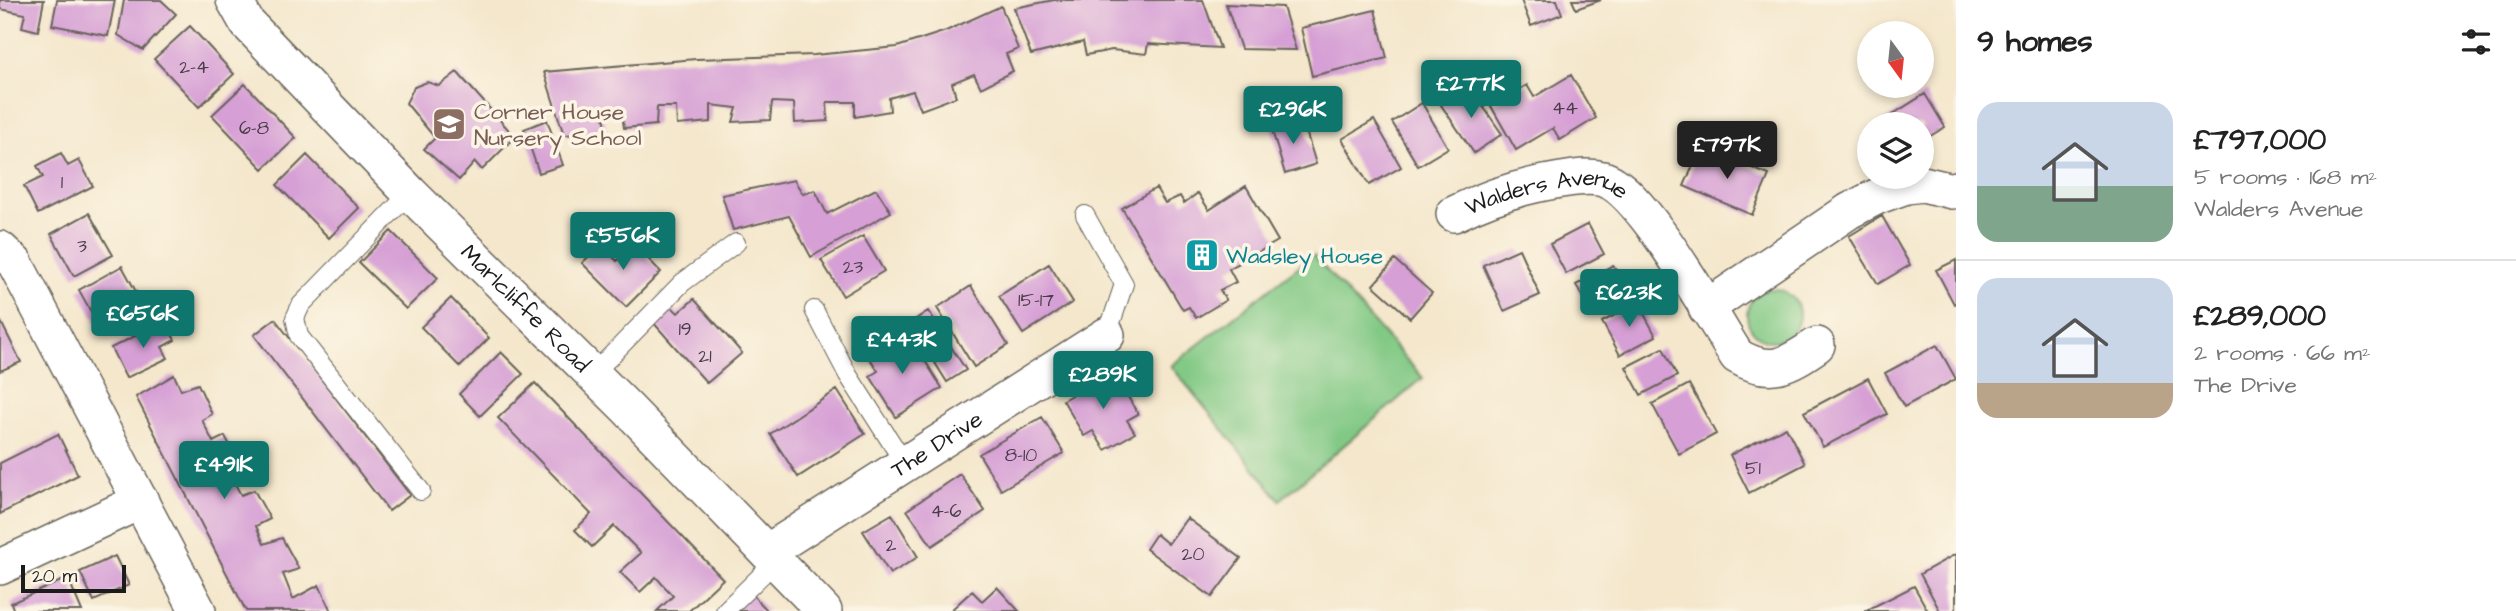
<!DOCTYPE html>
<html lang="en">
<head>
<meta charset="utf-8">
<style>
  body { margin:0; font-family:"Architects Daughter",sans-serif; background:#f6f6f6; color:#222; height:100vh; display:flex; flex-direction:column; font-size:26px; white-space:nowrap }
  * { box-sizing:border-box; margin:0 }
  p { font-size:23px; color:#767676 }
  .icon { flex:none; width:38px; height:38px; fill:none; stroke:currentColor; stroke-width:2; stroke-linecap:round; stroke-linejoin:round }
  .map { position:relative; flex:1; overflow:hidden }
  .panel { display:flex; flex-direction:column; background:#fff; width:560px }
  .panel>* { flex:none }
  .needle { width:46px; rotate:165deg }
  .buttons { position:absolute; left:1857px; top:21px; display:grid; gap:14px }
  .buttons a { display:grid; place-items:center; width:77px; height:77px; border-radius:50%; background:#fff; box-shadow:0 4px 10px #0003; font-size:35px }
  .scale { position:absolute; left:21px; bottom:18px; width:105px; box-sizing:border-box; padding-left:7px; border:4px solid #1c1c1c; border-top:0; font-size:19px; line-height:24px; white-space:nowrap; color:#1c1c1c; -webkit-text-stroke:5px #fcf5e5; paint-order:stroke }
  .price { position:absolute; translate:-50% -60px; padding:0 16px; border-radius:7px; background:#0f766e; color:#fff; font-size:23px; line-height:46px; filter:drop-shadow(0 2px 4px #0008) }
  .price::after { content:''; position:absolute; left:50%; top:42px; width:21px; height:16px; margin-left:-10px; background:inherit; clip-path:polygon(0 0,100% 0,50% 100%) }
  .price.current { background:#222; color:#fff }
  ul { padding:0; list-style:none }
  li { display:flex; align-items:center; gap:21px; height:175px; padding:0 21px }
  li+li { border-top:2px solid #e0e0e0 }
  li span { display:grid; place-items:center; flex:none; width:196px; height:140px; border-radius:21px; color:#555 }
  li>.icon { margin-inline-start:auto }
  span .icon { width:84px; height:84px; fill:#fffc; stroke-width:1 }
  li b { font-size:30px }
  h2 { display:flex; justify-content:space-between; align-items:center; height:84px; padding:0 21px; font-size:30px }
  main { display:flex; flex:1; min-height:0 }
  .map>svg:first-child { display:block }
</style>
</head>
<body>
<main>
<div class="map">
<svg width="1956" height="611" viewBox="0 0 1956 611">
  <rect width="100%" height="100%" fill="#fcf5e5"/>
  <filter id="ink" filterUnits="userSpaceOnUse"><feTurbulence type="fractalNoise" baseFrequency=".0143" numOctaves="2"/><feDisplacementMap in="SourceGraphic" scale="14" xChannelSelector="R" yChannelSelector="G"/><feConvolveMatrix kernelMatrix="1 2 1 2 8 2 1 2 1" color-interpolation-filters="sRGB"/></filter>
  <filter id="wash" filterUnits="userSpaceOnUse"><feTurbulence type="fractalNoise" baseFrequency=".00686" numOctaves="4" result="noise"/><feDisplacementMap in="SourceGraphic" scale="28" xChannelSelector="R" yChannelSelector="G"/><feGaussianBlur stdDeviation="1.57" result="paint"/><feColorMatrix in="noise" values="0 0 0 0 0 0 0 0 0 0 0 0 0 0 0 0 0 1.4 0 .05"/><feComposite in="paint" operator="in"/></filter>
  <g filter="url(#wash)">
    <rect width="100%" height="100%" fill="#f4e7cc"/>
    <path fill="#82c985" stroke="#4f7250" stroke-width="2" d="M1313,255L1423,378L1280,500L1171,366Z
      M1747 315a26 26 0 1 1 52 0a26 26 0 1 1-52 0Z"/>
    <g id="blocks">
      <path fill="#d69fd5" d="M0,0H44L38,31L22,27L25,14L0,9Z
        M57,0H115L108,36L52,25Z
        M124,0H161L176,14L143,50L118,35Z
        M1054,0H1203L1220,48L1148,44L1146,54L1112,50L1086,55L1083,42L1031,55L1014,8Z
        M1521,0H1557L1562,14L1531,26Z
        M1572,0H1601L1576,9Z
        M1226,4L1283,7L1296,50L1241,49Z
        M1001,6L1018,49L1006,54L1013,71L981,88L974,74L952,83L956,97L921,110L913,91L889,98L890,111L855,117V102H827L828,121L795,123L794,103L772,102L770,120L733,122L737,108L711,105V122L677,125L676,107H657L656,125L624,128L622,113L604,116L607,132L564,135L544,72L696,59L814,55L897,47L946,31Z
        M1375,10L1387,58L1312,76L1301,28Z
        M190,26L234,74L199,107L154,59Z
        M457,72L515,137L482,170L475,162L459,180L424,149L435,138L406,103L414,87L427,82L439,86Z
        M1571,75L1596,118L1560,140L1553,128L1516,150L1491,106L1527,85L1534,97Z
        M245,84L296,138L263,169L212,115Z
        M1469,86L1502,134L1474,153L1441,105Z
        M1925,94L1945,127L1922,141V124H1880L1879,123Z
        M1422,103L1448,148L1418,166L1392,122Z
        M1302,118L1316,164L1285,174L1271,127Z
        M547,120L563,165L539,173L524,129Z
        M1374,120L1401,167L1369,185L1342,139Z
        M1701,147L1769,175L1752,215L1684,186Z
        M61,153L68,166L79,160L93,186L38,214L24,186L43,177L37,166Z
        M307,155L359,208L329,238L277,185Z
        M794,180L803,194L815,190L827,214L876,189L891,212L811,257L789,216L733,230L722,195Z
        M1246,186L1278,241L1229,269L1236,282L1220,290L1226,300L1196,318L1189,307L1183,310L1122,208L1156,188L1165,203L1180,196L1184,203L1198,193L1209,210Z
        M89,213L113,255L74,276L51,234Z
        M1882,216L1910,265L1878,284L1849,236Z
        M1588,224L1604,254L1566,274L1550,244Z
        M391,231L438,278L406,309L359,263Z
        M863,236L884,271L843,296L821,260Z
        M634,244L661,272L626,307L582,263L601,245L617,261Z
        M1519,249L1540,295L1504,311L1483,265Z
        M1395,260L1432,293L1410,318L1373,285Z
        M1956,260V303L1954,304L1936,270Z
        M1049,264L1073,302L1023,334L999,296Z
        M1613,265L1629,294L1592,314L1576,285Z
        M122,266L145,308L102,332L79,290Z
        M971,286L1008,345L974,367L937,308Z
        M451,298L489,338L460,367L421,327Z
        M694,299L742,353L707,383L652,321L670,305L678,313Z
        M1638,303L1656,336L1620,355L1602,322Z
        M928,311L966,370L947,382L910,323Z
        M275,319L410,495L389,511L254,335Z
        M0,320L21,362L0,371Z
        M165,321L175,340L162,347L168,358L126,378L111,348Z
        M898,335L907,350L915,345L942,388L896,417L870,376L878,371L867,354Z
        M1937,345L1956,379L1904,407L1885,373Z
        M1663,348L1677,376L1641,395L1626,367Z
        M501,352L523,374L480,416L459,394Z
        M1113,371L1138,414L1127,420L1135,433L1105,450L1093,431L1084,436L1063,400Z
        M174,375L181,390L198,384L212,414L202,420L213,442L225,436L243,470L230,475L241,495L254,490L270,519L256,526L264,544L282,538L299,569L283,574L293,599L319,585L331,611H246L136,397Z
        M1868,378L1887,414L1823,447L1804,412Z
        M535,383L723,579L689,611H657L673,596L656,577L640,592L620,572L641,553L614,526L592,547L575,530L591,514L498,418Z
        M1689,384L1716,434L1679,454L1652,404Z
        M837,390L865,434L798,477L770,434Z
        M1042,417L1064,453L1001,490L979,454Z
        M1786,427L1805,464L1749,493L1730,455Z
        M58,434L78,475L0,514V463Z
        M960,474L985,511L932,546L907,510Z
        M892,514L918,557L890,574L863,531Z
        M1187,518L1241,558L1212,597L1146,549L1156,534L1168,544Z
        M1956,554V611H1940L1920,574Z
        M115,556L129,585L94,601L80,572Z
        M68,578L82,611H14L11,603Z
        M1914,586L1928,611H1865Z
        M997,587L1019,611H950L972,591L982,601Z
        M748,590L768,611H727Z"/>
    </g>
  </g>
  <g filter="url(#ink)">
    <use href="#blocks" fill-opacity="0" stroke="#68635a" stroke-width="2"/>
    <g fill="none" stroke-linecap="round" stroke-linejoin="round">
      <g stroke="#68635a" stroke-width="20">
        <path id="service" d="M410,193L301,305L295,318L299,336L421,491
          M1085,215L1124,284L1107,335
          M814,310L848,375L905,464
          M593,374L682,283L736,243
          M725,611L776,561"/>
      </g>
      <g stroke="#68635a" stroke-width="38">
        <g id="minor">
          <path id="s1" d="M234,0L247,23L410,193L627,408L824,611"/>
          <path id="s2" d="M1454,214C1489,196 1522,186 1561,180C1575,178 1589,175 1603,179C1641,188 1713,319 1737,356C1770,376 1788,365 1817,345"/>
          <path d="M0,249L15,263L198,611"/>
          <path d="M1706,308L1849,211L1878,196L1906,186L1923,184L1952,191L1956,189"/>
          <path id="s3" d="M767,552L1107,335"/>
          <path d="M0,567L141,501"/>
        </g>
      </g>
      <use href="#service" stroke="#fff" stroke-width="18"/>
      <use href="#minor" stroke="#fff" stroke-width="35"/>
    </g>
  </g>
  <defs>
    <g id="school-square" transform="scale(1.75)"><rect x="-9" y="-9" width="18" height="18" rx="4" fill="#8d6e63" stroke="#fcf5e5"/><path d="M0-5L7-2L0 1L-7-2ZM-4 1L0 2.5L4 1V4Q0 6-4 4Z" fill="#fff"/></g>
    <g id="building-square" transform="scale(1.75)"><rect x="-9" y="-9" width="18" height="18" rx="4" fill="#0f9aa8" stroke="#fcf5e5"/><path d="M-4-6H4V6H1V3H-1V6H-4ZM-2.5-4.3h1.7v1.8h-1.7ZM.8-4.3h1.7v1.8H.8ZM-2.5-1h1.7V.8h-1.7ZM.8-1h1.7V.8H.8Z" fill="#fff"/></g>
  </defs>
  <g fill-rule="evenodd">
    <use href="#school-square" x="449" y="124"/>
    <use href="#building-square" x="1202" y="255"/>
  </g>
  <g text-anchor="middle" stroke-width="7" stroke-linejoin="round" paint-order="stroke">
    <g font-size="19" fill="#4a3d4a">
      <text x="194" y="73">2-4</text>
      <text x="1565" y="114">44</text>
      <text x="254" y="134">6-8</text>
      <text x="62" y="188">1</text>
      <text x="82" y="252">3</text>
      <text x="853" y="273">23</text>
      <text x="1036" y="306">15-17</text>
      <text x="685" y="335">19</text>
      <text x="705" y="362">21</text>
      <text x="1021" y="461">8-10</text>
      <text x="1753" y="474">51</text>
      <text x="946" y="517">4-6</text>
      <text x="891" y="551">2</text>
      <text x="1193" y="560">20</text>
    </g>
    <g font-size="23" fill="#785e54" stroke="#fcf5e5" text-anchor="start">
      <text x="474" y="119">Corner House<tspan x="474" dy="26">Nursery School</tspan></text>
    </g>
    <g font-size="23" fill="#1c1c1c" stroke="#fcf5e5">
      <text dy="8" stroke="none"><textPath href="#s2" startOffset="98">Walders Avenue</textPath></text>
      <text dy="8" stroke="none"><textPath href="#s1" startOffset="425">Marlcliffe Road</textPath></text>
      <text dy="8" stroke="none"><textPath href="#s3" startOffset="201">The Drive</textPath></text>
    </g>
    <g font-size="23" fill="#0d838f" stroke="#fcf5e5" text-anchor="start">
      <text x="1226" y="263">Wadsley House</text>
    </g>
  </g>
</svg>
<div class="buttons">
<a><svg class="needle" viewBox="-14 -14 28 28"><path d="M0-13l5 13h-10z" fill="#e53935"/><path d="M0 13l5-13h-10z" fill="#767676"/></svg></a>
<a><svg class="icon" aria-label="layers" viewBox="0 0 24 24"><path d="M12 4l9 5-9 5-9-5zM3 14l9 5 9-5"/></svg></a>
</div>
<div class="scale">20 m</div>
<b class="price" style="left:1471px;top:120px">£277K</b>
<b class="price" style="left:1293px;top:146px">£296K</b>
<b class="price current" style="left:1727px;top:181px">£797K</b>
<b class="price" style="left:623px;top:272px">£556K</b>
<b class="price" style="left:1629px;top:329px">£623K</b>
<b class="price" style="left:143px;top:350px">£656K</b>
<b class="price" style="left:902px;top:376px">£443K</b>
<b class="price" style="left:1103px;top:411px">£289K</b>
<b class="price" style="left:224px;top:501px">£491K</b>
</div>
<section class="panel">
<h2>9 homes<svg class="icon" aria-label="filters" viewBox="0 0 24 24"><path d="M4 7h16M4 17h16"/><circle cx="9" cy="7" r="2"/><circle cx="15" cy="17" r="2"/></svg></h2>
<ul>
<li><span style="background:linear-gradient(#c9d6e8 60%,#7fa58c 0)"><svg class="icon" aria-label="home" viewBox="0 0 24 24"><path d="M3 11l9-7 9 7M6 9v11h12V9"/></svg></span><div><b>£797,000</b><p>5 rooms · 168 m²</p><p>Walders Avenue</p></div></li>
<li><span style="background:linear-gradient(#c9d6e8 75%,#b9a48a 0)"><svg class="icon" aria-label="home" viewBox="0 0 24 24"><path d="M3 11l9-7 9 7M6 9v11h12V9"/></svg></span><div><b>£289,000</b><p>2 rooms · 66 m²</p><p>The Drive</p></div></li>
</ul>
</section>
</main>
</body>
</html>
